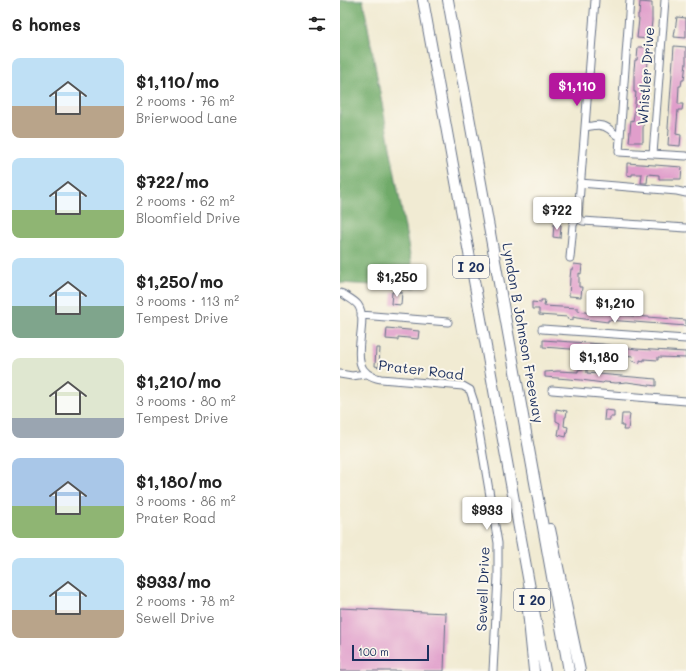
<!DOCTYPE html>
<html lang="en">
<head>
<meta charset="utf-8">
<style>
  body { margin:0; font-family:Mali,sans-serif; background:#f2f2f2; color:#222; height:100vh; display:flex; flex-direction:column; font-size:15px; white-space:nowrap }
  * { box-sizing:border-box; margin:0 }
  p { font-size:13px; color:#767676 }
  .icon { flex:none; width:22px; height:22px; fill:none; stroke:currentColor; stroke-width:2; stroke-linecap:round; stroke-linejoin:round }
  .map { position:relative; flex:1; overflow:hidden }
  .side { display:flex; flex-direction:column; background:#fff; width:340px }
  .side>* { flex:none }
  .scale { position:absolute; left:12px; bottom:10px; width:77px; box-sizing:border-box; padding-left:4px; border:2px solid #1b2f5e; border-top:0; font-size:11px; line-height:14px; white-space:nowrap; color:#1b2f5e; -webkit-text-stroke:3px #fbf7ec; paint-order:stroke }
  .price { position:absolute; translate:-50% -34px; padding:0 9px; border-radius:4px; background:#fff; color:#222; font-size:13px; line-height:26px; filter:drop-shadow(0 1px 2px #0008) }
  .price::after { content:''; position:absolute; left:50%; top:24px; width:12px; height:9px; margin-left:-6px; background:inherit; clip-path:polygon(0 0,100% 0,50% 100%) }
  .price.current { background:#b5179e; color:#fff }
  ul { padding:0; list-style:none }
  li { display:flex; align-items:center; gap:12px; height:100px; padding:0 12px }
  li span { display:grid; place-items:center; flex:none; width:112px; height:80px; border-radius:8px; color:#555 }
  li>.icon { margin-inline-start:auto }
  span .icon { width:48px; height:48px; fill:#fffc; stroke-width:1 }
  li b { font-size:17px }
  h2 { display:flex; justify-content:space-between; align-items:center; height:48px; padding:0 12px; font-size:17px }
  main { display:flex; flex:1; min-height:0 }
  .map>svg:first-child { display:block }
</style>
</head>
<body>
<main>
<section class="side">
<h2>6 homes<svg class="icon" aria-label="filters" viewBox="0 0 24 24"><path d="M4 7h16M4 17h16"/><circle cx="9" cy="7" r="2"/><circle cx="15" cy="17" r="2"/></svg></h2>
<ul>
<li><span style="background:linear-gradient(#bfe0f5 60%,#b9a48a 0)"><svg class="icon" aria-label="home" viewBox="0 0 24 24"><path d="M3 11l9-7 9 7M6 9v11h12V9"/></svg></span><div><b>$1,110/mo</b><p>2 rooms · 76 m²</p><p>Brierwood Lane</p></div></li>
<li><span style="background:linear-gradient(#bfe0f5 65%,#8fb573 0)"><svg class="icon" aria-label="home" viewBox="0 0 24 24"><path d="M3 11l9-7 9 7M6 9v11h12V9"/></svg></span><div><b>$722/mo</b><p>2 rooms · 62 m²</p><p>Bloomfield Drive</p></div></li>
<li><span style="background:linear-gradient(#bfe0f5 60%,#7fa58c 0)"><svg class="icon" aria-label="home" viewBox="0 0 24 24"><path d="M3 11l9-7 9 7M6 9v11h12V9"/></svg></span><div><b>$1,250/mo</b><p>3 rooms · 113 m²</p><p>Tempest Drive</p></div></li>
<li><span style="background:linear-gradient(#dfe7d0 75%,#9aa5b1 0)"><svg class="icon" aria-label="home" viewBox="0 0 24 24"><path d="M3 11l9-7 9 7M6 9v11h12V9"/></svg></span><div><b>$1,210/mo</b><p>3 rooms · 80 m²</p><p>Tempest Drive</p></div></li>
<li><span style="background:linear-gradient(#a9c7e8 60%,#8fb573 0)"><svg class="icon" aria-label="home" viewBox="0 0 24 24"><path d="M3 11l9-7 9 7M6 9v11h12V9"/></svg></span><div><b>$1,180/mo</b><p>3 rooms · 86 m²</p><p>Prater Road</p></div></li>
<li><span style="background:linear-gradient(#bfe0f5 65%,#b9a48a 0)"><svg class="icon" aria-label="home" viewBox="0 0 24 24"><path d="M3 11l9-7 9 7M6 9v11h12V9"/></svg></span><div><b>$933/mo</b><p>2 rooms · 78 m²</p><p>Sewell Drive</p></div></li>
</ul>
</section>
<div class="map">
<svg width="346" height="671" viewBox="0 0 346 671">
  <rect width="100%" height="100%" fill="#fbf7ec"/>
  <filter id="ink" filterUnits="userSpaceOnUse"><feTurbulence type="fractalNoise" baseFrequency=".025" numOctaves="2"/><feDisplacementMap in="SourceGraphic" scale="8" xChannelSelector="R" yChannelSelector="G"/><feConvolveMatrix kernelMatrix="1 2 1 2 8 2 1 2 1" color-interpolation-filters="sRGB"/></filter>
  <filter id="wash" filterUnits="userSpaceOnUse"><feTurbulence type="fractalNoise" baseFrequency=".012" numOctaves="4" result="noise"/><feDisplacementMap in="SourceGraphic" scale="16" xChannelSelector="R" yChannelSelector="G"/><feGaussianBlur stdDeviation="0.9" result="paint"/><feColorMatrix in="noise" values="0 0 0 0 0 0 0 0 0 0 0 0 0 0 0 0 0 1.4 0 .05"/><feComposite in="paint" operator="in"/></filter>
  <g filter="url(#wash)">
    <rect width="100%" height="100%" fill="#f1ebd3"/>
    <path fill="#6faa69" stroke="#456c64" d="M0,0H23L76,288L0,283Z"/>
    <g id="blocks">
      <path fill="#e09ecb" d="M300,2L312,3V21L310,39L297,38L299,19H298V14H299Z
        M337,17L346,18V38L334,37Z
        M334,46L346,47V63L344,80H342L341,86H339L338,104H343L342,110H338L336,134L341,135L340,146L328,145L329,129L328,128Z
        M298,47H309L303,129V142H289L291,120L293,121L294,115L296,92H294V69L295,60H297Z
        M287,163L342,167L341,179H319V175L308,174L307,183H301L302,174H292V176L287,175Z
        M214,224L221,225L220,238L213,237Z
        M234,264L242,265L241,274L239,273V287H242L241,297L229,296L230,278L231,269H233Z
        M52,292H62L61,305L51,304Z
        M201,300H205L204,306L238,308V311L251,313L262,314V311L269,312V314L346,320V326L268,320V322L237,318L233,317V320L227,319L228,317L199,315V309H192V302L201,303Z
        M47,328L79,331L78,339L58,337V340L46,339Z
        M203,340L262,344L296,349L346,352V358L318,357V360L304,359V361L300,360V363L292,361L293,356L283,355L284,353L249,351L248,354L243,353L244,350L203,347Z
        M36,348H40L39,367L35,366Z
        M242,369H247V373L316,379V386L287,382L276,383L264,382L263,383L241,380L205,377V372L218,371L238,372V370Z
        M216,409L227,411L226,417H225L224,426L228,427L226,437L218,435L220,423L216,421Z
        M265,410L274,411V417H270V420H264Z
        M282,414H290L288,430H283L284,426H281Z
        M0,608L106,613L104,671H0Z"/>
    </g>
  </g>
  <g filter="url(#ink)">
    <use href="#blocks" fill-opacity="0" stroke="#667187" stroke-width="1"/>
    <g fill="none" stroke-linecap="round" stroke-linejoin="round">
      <g stroke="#667187" stroke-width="9">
        <path id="minor" d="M290,0L279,152L346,156
          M245,127C253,126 262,123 269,129C273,132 275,135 280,137
          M313,154L325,0
          M240,183L337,191L346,193
          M238,215L239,219L243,221L346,228
          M230,258L233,225L238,215L255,0
          M0,293L3,294C7,297 14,300 18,305C32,325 0,373 41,379L123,386L130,390L134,402L158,543V577L153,671
          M21,315L108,322
          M202,329L346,339
          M0,374L12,376L25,374
          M212,390L346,401"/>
      </g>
      <g stroke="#667187" stroke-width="12">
        <path id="highway" d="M83,0L205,671
          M108,0L229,671
          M210,529L240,671
          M188,611L194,671"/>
      </g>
      <use href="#minor" stroke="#fff" stroke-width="7"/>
      <use href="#highway" stroke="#fff" stroke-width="10"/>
    </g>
  </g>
  <g text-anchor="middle" stroke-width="4" stroke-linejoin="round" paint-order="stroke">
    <g fill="#fbf7ec" stroke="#5e6b89" stroke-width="1">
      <rect x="113" y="256" width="36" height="22" rx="3"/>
      <rect x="174" y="589" width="36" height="22" rx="3"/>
    </g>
    <g font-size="13" font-weight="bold" fill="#1b2f5e">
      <text x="131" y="272">I 20</text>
      <text x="192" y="605">I 20</text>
    </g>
    <g font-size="14" fill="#1b2f5e" stroke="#fbf7ec">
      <text transform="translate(306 76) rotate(-86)" y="5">Whistler Drive</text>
      <text transform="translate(183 333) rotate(80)" y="5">Lyndon B Johnson Freeway</text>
      <text transform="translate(81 370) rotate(7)" y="5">Prater Road</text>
      <text transform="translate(143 589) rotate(-88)" y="5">Sewell Drive</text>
    </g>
  </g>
</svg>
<div class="scale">100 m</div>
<b class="price current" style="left:237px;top:107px">$1,110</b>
<b class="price" style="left:217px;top:231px">$722</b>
<b class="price" style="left:57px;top:298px">$1,250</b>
<b class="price" style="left:275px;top:324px">$1,210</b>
<b class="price" style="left:259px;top:378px">$1,180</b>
<b class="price" style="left:147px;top:531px">$933</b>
</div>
</main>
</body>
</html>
